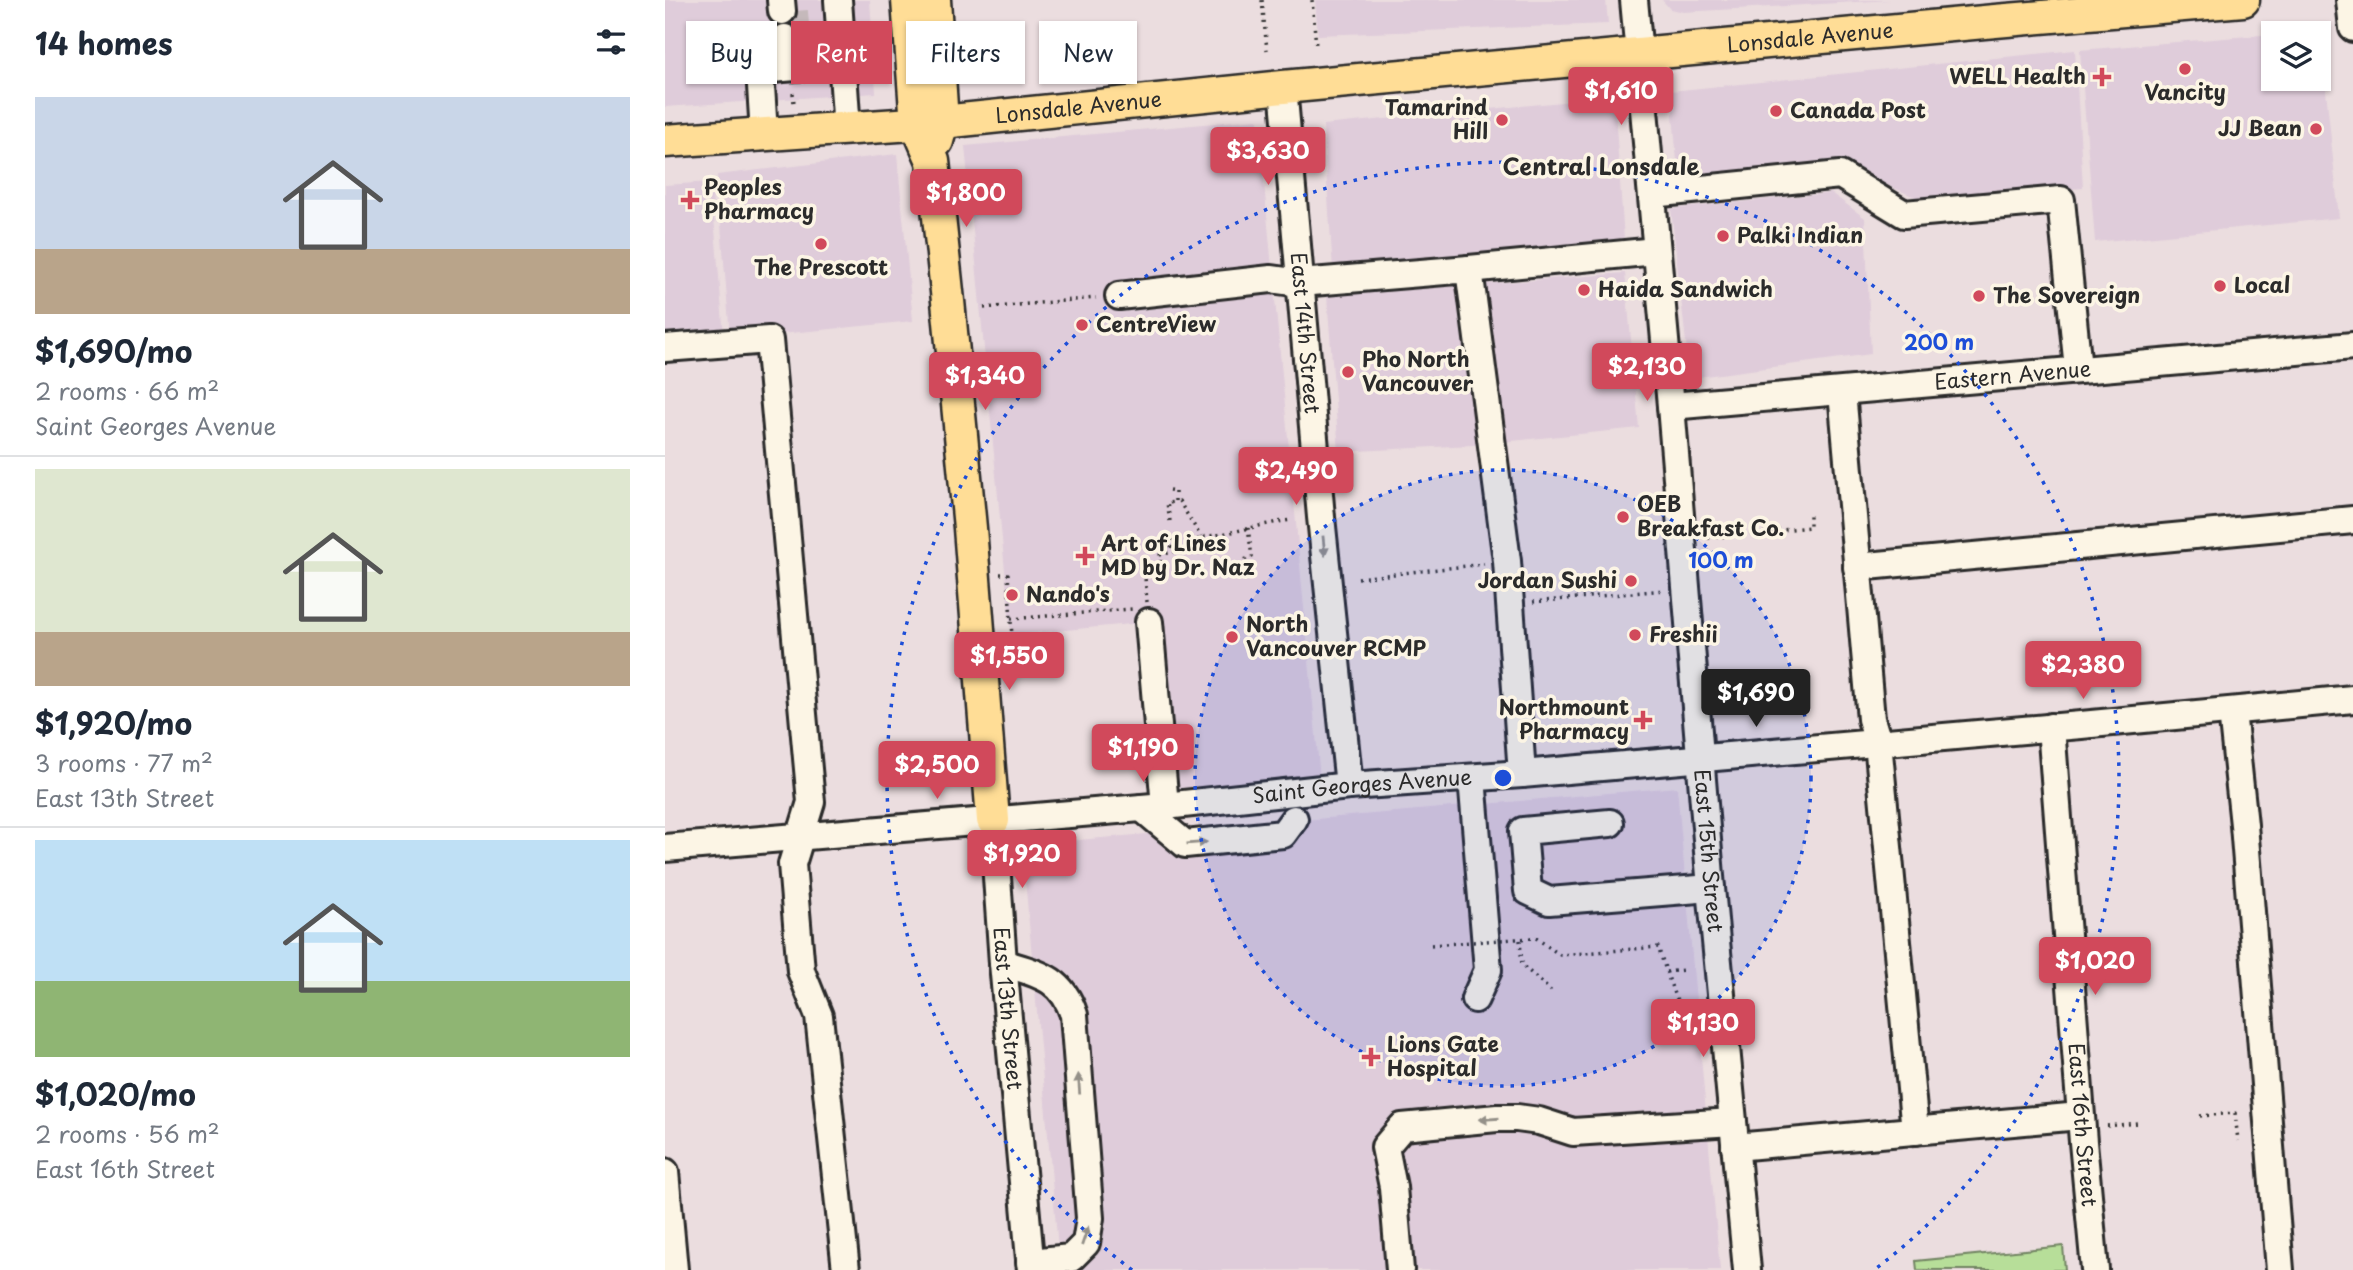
<!DOCTYPE html>
<html lang="en">
<head>
<meta charset="utf-8">
<style>
  body { margin:0; font-family:"Playpen Sans",sans-serif; background:#f6f6f7; color:#1f2937; height:100vh; display:flex; flex-direction:column; font-size:26px; white-space:nowrap }
  * { box-sizing:border-box; margin:0 }
  p { font-size:23px; color:#747a83 }
  .icon { flex:none; width:38px; height:38px; fill:none; stroke:currentColor; stroke-width:2; stroke-linecap:round; stroke-linejoin:round }
  .map { position:relative; flex:1; overflow:hidden }
  .side { display:flex; flex-direction:column; background:#fff; width:665px }
  .side>* { flex:none }
  .guide { position:absolute; left:21px; top:21px; width:665px; height:63px; display:flex; gap:14px }
  .controls { position:absolute; left:1596px; top:21px; display:grid; gap:14px }
  .controls a { display:grid; place-items:center; width:70px; height:70px; border-radius:0px; background:#fff; box-shadow:0 2px 5px #0004; font-size:35px }
  .price { position:absolute; translate:-50% -60px; padding:0 16px; border-radius:7px; background:#d1495b; color:#fff; font-size:23px; line-height:46px; filter:drop-shadow(0 2px 4px #0008) }
  .price::after { content:''; position:absolute; left:50%; top:42px; width:21px; height:16px; margin-left:-10px; background:inherit; clip-path:polygon(0 0,100% 0,50% 100%) }
  .price.selected { background:#222; color:#fff }
  ul { padding:0; list-style:none }
  li { display:grid; align-content:center; gap:14px; height:371px; padding:0 35px }
  li+li { border-top:2px solid #e0e1e3 }
  li span { display:grid; place-items:center; height:217px; border-radius:0px; color:#555 }
  li>.icon { margin-inline-start:auto }
  span .icon { width:126px; height:126px; fill:#fffc; stroke-width:1 }
  li b { font-size:30px }
  h2 { display:flex; justify-content:space-between; align-items:center; height:84px; padding:0 35px; font-size:30px }
  .tag { padding:0 24px; border-radius:0px; background:#fff; box-shadow:0 2px 5px #0004; font-size:24px; line-height:63px }
  .tag.selected { background:#d1495b; color:#fff }
  main { display:flex; flex:1; min-height:0 }
  .map>svg:first-child { display:block }
</style>
</head>
<body>
<main>
<section class="side">
<h2>14 homes<svg class="icon" aria-label="filters" viewBox="0 0 24 24"><path d="M4 7h16M4 17h16"/><circle cx="9" cy="7" r="2"/><circle cx="15" cy="17" r="2"/></svg></h2>
<ul>
<li><span style="background:linear-gradient(#c9d6e8 70%,#b9a48a 0)"><svg class="icon" aria-label="home" viewBox="0 0 24 24"><path d="M3 11l9-7 9 7M6 9v11h12V9"/></svg></span><div><b>$1,690/mo</b><p>2 rooms · 66 m²</p><p>Saint Georges Avenue</p></div></li>
<li><span style="background:linear-gradient(#dfe7d0 75%,#b9a48a 0)"><svg class="icon" aria-label="home" viewBox="0 0 24 24"><path d="M3 11l9-7 9 7M6 9v11h12V9"/></svg></span><div><b>$1,920/mo</b><p>3 rooms · 77 m²</p><p>East 13th Street</p></div></li>
<li><span style="background:linear-gradient(#bfe0f5 65%,#8fb573 0)"><svg class="icon" aria-label="home" viewBox="0 0 24 24"><path d="M3 11l9-7 9 7M6 9v11h12V9"/></svg></span><div><b>$1,020/mo</b><p>2 rooms · 56 m²</p><p>East 16th Street</p></div></li>
</ul>
</section>
<div class="map">
<svg width="1688" height="1270" viewBox="0 0 1688 1270">
  <rect width="100%" height="100%" fill="#ebdddf"/>
  <filter id="ink" filterUnits="userSpaceOnUse"><feTurbulence type="fractalNoise" baseFrequency=".0143" numOctaves="2"/><feDisplacementMap in="SourceGraphic" scale="14" xChannelSelector="R" yChannelSelector="G"/><feConvolveMatrix kernelMatrix="1 2 1 2 8 2 1 2 1" color-interpolation-filters="sRGB"/></filter>
  <g filter="url(#ink)">
    <path fill="#dfccda" d="M0,0H205L211,93L0,107Z
      M650,0H941L943,24L653,35Z
      M997,0H1225L1018,12L1005,9Z
      M1655,31L1674,218L1430,242L1415,50L1608,34V79H1654V33H1622Z
      M1410,50L1418,188L1259,201L1185,169L1014,185L1006,91Z
      M949,97L959,240L668,270L658,125Z
      M593,119L655,778L504,793L488,622L346,635L300,146Z
      M232,154L248,321L105,335L65,336L52,175Z
      M46,182L59,336L0,340V185Z
      M1166,193L1200,218L1206,354L1025,378L1006,209Z
      M960,273L974,428L807,445L674,452L662,296Z
      M1012,787L1055,1270H395L357,845Z"/>
    <path fill="#b7de99" stroke="#718462" stroke-width="2" d="M1398,1246L1400,1270H1252L1251,1261Z"/>
    <g fill="none" stroke-linecap="round" stroke-linejoin="round">
      <path stroke="#c5b9bb" stroke-width="26" stroke-dasharray="26 13" stroke-linecap="butt" d="M118,25L154,22
        M136,49L156,47"/>
      <g stroke="#2b2b2b" stroke-width="32">
        <g id="minor">
          <path d="M116,0L117,11"/>
          <path d="M173,0L182,130"/>
          <path id="s1" d="M969,0L1006,406L1046,888L1082,1270"/>
          <path d="M1685,0L1688,28"/>
          <path d="M120,38L121,67"/>
          <path id="s2" d="M618,87L656,517L684,786"/>
          <path d="M99,134L95,70L178,63"/>
          <path d="M987,194L1175,175L1239,214L1396,200L1413,369"/>
          <path d="M804,269L991,251"/>
          <path d="M454,296L606,279L635,283L804,269L842,561L857,774"/>
          <path d="M0,348L104,340L146,802L127,864L136,971L154,1016L181,1270"/>
          <path d="M1177,392L1206,719L1213,742L1250,1131"/>
          <path id="s3" d="M1006,406L1688,346"/>
          <path d="M1192,567L1688,520"/>
          <path d="M484,622L500,806"/>
          <path d="M1567,711L1579,825L1615,1270"/>
          <path id="s4" d="M1386,727L1418,1142L1430,1270"/>
          <path d="M807,778L823,970L810,999"/>
          <path d="M477,808L520,844L618,834L629,819"/>
          <path id="s5" d="M328,820L338,963L366,1270"/>
          <path d="M945,823L858,831L863,891L884,901L1046,888"/>
          <path id="s6" d="M0,848L500,806L684,786L857,774L1416,725L1688,699"/>
          <path d="M338,963C373,974 397,977 409,1015L425,1218L421,1243L406,1258L365,1262"/>
          <path d="M1070,1147L1415,1116"/>
          <path d="M0,1172L9,1270"/>
          <path d="M735,1270L728,1187L720,1147L737,1127L832,1118H852L874,1121L908,1132L1068,1122"/>
        </g>
      </g>
      <g stroke="#2b2b2b" stroke-width="37">
        <g id="major">
          <path d="M243,0L252,124L268,161L283,301L305,528L328,820"/>
          <path d="M269,0L277,122L272,141"/>
          <path id="s7" d="M0,141L277,122L618,87L1330,21L1578,0"/>
        </g>
      </g>
      <path stroke="#2b2b2b" stroke-width="3.5" stroke-dasharray="2 5" stroke-linecap="butt" d="M597,0L602,50
        M647,0L651,46
        M128,93L129,103
        M319,308L431,298
        M504,490L510,491V502L514,501L536,537
        M505,521L502,503L510,502
        M1043,538L1145,527V511
        M506,539L507,553
        M335,574H343L347,637L339,638
        M693,578L819,564
        M580,580L579,560L587,557L583,528
        M482,602L479,565L496,564L495,555L524,548L536,537C566,534 596,524 626,520
        M868,602L1000,590
        M346,619L467,609
        M850,939L871,938L895,955L993,947L1010,997L1029,1023L1035,1022
        M855,940L857,965L886,991
        M1001,972L1019,970
        M1535,1116L1570,1113L1573,1141
        M1442,1126L1473,1123"/>
      <use href="#minor" stroke="#fcf5e5" stroke-width="26"/>
      <use href="#major" stroke="#ffdd96" stroke-width="32"/>
      <path stroke="#2b2b2b" stroke-width="3.5" stroke-dasharray="2 5" stroke-linecap="butt" d="M766,945L850,939"/>
    </g>
    <defs><path id="oneway-solid" d="M-6-.8H1V-3.2L6.5 0L1 3.2V.8H-6Z" transform="scale(1.75)"/></defs>
    <g fill="#949088">
      <use href="#oneway-solid" transform="translate(659 546) rotate(84)"/>
      <use href="#oneway-solid" transform="translate(532 843) rotate(-5)"/>
      <use href="#oneway-solid" transform="translate(414 1084) rotate(-94)"/>
      <use href="#oneway-solid" transform="translate(824 1119) rotate(176)"/>
      <use href="#oneway-solid" transform="translate(420 1236) rotate(-71)"/>
    </g>
  </g>
  <circle cx="838" cy="778" r="308" fill="#1d4ed8" fill-opacity=".12"/>
  <g fill="none" stroke="#1d4ed8" stroke-width="3.5" stroke-dasharray="3.5 7">
    <circle cx="838" cy="778" r="308"/>
    <path d="M467 1270A616 616 0 1 1 1209 1270"/>
  </g>
  <g fill="#d1495b" stroke="#fcf5e5" stroke-width="2.5">
    <circle cx="1520" cy="69" r="7"/>
    <path d="M1433.5 66.5h7v7h7v7h-7v7h-7v-7h-7v-7h7z"/>
    <circle cx="1111" cy="111" r="7"/>
    <circle cx="837" cy="120" r="7"/>
    <circle cx="1651" cy="129" r="7"/>
    <path d="M21.5 189.5h7v7h7v7h-7v7h-7v-7h-7v-7h7z"/>
    <circle cx="1058" cy="236" r="7"/>
    <circle cx="156" cy="244" r="7"/>
    <circle cx="1555" cy="286" r="7"/>
    <circle cx="919" cy="290" r="7"/>
    <circle cx="1314" cy="296" r="7"/>
    <circle cx="417" cy="325" r="7"/>
    <circle cx="683" cy="372" r="7"/>
    <circle cx="958" cy="517" r="7"/>
    <path d="M416.5 545.5h7v7h7v7h-7v7h-7v-7h-7v-7h7z"/>
    <circle cx="966" cy="581" r="7"/>
    <circle cx="347" cy="595" r="7"/>
    <circle cx="970" cy="635" r="7"/>
    <circle cx="567" cy="637" r="7"/>
    <path d="M974.5 709.5h7v7h7v7h-7v7h-7v-7h-7v-7h7z"/>
    <path d="M702.5 1046.5h7v7h7v7h-7v7h-7v-7h-7v-7h7z"/>
  </g>
  <g text-anchor="middle" stroke-width="7" stroke-linejoin="round" paint-order="stroke">
    <g font-size="21" fill="#2b2b2b" stroke="#fcf5e5">
      <text dy="7" stroke="none"><textPath href="#s7" startOffset="1150">Lonsdale Avenue</textPath></text>
      <text dy="7" stroke="none"><textPath href="#s7" startOffset="415">Lonsdale Avenue</textPath></text>
      <text dy="7" stroke="none"><textPath href="#s2" startOffset="247">East 14th Street</textPath></text>
      <text dy="7" stroke="none"><textPath href="#s3" startOffset="343">Eastern Avenue</textPath></text>
      <text dy="7" stroke="none"><textPath href="#s6" startOffset="700">Saint Georges Avenue</textPath></text>
      <text dy="7" stroke="none"><textPath href="#s1" startOffset="854">East 15th Street</textPath></text>
      <text dy="7" stroke="none"><textPath href="#s5" startOffset="189">East 13th Street</textPath></text>
      <text dy="7" stroke="none"><textPath href="#s4" startOffset="399">East 16th Street</textPath></text>
    </g>
    <g font-size="21" font-weight="bold" fill="#2b2b2b" stroke="#fcf5e5" text-anchor="start">
      <text x="1421" y="84" text-anchor="end">WELL Health</text>
      <text x="1520" y="100" text-anchor="middle">Vancity</text>
      <text x="823" y="115" text-anchor="end">Tamarind<tspan x="823" dy="24">Hill</tspan></text>
      <text x="1125" y="118">Canada Post</text>
      <text x="1637" y="136" text-anchor="end">JJ Bean</text>
      <text x="39" y="195">Peoples<tspan x="39" dy="24">Pharmacy</tspan></text>
      <text x="1072" y="243">Palki Indian</text>
      <text x="156" y="275" text-anchor="middle">The Prescott</text>
      <text x="1569" y="293">Local</text>
      <text x="933" y="297">Haida Sandwich</text>
      <text x="1328" y="303">The Sovereign</text>
      <text x="431" y="332">CentreView</text>
      <text x="697" y="367">Pho North<tspan x="697" dy="24">Vancouver</tspan></text>
      <text x="972" y="512">OEB<tspan x="972" dy="24">Breakfast Co.</tspan></text>
      <text x="436" y="551">Art of Lines<tspan x="436" dy="24">MD by Dr. Naz</tspan></text>
      <text x="952" y="588" text-anchor="end">Jordan Sushi</text>
      <text x="361" y="602">Nando's</text>
      <text x="581" y="632">North<tspan x="581" dy="24">Vancouver RCMP</tspan></text>
      <text x="984" y="642">Freshii</text>
      <text x="964" y="715" text-anchor="end">Northmount<tspan x="964" dy="24">Pharmacy</tspan></text>
      <text x="722" y="1052">Lions Gate<tspan x="722" dy="24">Hospital</tspan></text>
    </g>
    <g font-size="23" font-weight="bold" fill="#2b2b2b" stroke="#fcf5e5">
      <text x="936" y="175">Central Lonsdale</text>
    </g>
  </g>
  <circle cx="838" cy="778" r="10" fill="#1d4ed8" stroke="#fcf5e5" stroke-width="3.5"/>
  <g font-size="21" text-anchor="middle" font-weight="bold" fill="#1d4ed8" stroke="#fcf5e5" stroke-width="7" stroke-linejoin="round" paint-order="stroke">
    <text x="1274" y="350">200 m</text>
    <text x="1056" y="568">100 m</text>
  </g>
</svg>
<div class="controls">
<a><svg class="icon" aria-label="layers" viewBox="0 0 24 24"><path d="M12 4l9 5-9 5-9-5zM3 14l9 5 9-5"/></svg></a>
</div>
<b class="price" style="left:956px;top:127px">$1,610</b>
<b class="price" style="left:603px;top:187px">$3,630</b>
<b class="price" style="left:301px;top:229px">$1,800</b>
<b class="price" style="left:982px;top:403px">$2,130</b>
<b class="price" style="left:320px;top:412px">$1,340</b>
<b class="price" style="left:631px;top:507px">$2,490</b>
<b class="price" style="left:344px;top:692px">$1,550</b>
<b class="price" style="left:1418px;top:701px">$2,380</b>
<b class="price selected" style="left:1091px;top:729px">$1,690</b>
<b class="price" style="left:478px;top:784px">$1,190</b>
<b class="price" style="left:272px;top:801px">$2,500</b>
<b class="price" style="left:357px;top:890px">$1,920</b>
<b class="price" style="left:1430px;top:997px">$1,020</b>
<b class="price" style="left:1038px;top:1059px">$1,130</b>
<div class="guide">
<a class="tag">Buy</a>
<a class="tag selected">Rent</a>
<a class="tag">Filters</a>
<a class="tag">New</a>
</div>
</div>
</main>
</body>
</html>
